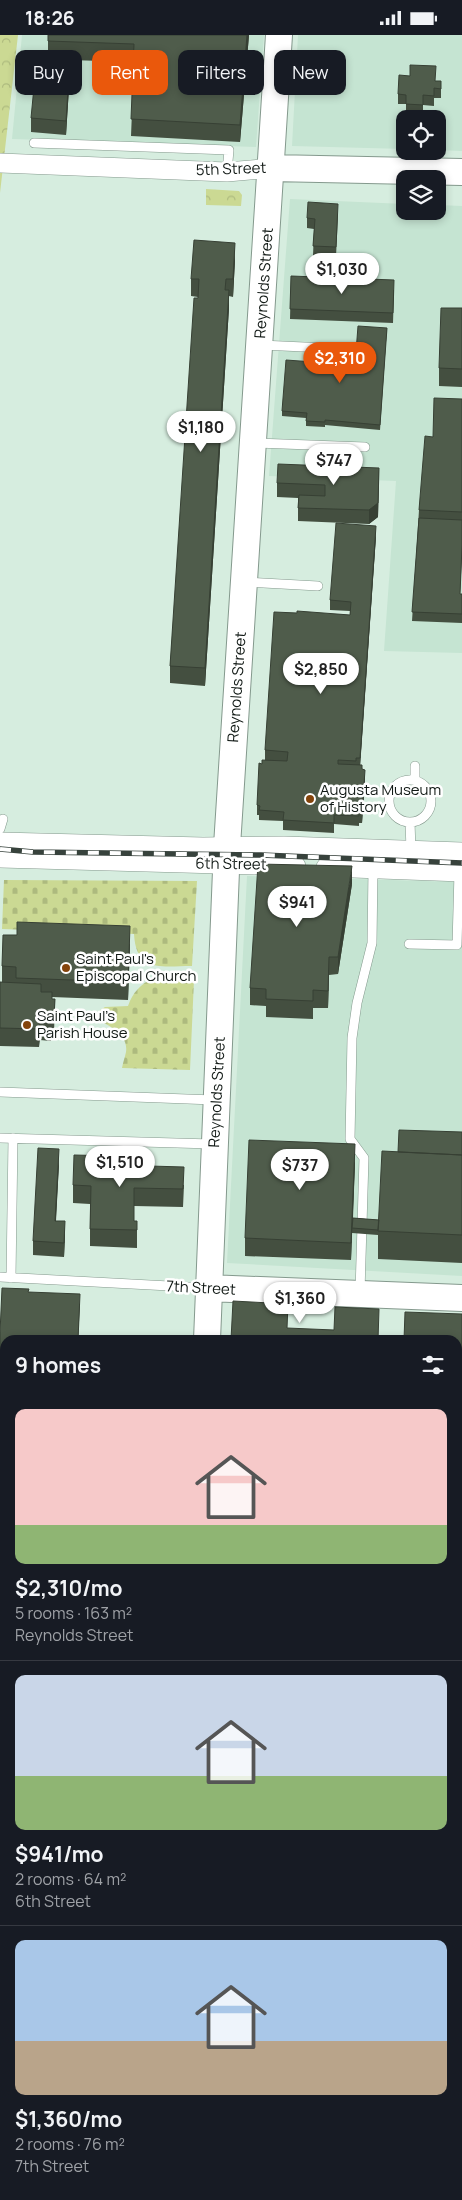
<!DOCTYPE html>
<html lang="en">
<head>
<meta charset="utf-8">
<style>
  body { margin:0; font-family:Manrope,sans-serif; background:#20242c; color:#f1f3f6; height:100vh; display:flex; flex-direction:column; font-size:19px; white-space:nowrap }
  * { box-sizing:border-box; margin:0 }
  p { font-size:16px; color:#9ea1a6 }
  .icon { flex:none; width:28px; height:28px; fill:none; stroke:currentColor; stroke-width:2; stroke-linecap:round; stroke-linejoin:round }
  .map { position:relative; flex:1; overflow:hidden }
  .panel { position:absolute; left:0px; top:1300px; width:462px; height:865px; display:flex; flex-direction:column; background:#171b24; border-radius:15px 15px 0 0; box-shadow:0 2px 8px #0003 }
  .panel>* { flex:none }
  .hud { position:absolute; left:15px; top:15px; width:432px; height:45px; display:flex; gap:10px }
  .tools { position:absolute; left:396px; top:75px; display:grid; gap:10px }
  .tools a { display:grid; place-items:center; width:50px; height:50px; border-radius:10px; background:#171b24; box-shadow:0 2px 8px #0003; font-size:25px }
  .price { position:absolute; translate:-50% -42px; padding:0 11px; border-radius:18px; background:#fff; color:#222; font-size:16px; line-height:32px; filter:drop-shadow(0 1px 2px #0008) }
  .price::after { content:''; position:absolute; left:50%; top:30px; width:15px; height:11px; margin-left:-8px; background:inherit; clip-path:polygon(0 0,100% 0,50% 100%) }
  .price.current { background:#ea580c; color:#fff }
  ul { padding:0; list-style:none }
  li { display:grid; align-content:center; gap:10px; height:265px; padding:0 15px }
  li+li { border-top:1px solid #363941 }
  li span { display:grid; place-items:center; height:155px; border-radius:10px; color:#555 }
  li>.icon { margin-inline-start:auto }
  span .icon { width:90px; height:90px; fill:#fffc; stroke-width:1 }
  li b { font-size:21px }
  h2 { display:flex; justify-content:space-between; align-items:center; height:60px; padding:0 15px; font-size:21px }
  .chip { padding:0 18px; border-radius:10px; background:#171b24; box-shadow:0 2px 8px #0003; font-size:18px; line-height:45px }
  .chip.current { background:#ea580c; color:#fff }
  .status { display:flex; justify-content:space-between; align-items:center; height:35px; padding:0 25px; background:#171b24; direction:ltr }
  .status svg { height:14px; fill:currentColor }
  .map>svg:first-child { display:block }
</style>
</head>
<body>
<div class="status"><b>18:26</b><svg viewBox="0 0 49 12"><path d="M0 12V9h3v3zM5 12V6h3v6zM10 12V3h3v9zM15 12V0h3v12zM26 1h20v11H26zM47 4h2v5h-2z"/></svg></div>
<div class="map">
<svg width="462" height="2165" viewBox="0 0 462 2165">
  <defs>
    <pattern id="cemetery-stones" width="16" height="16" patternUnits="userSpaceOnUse" patternTransform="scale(1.25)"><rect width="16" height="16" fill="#cbd993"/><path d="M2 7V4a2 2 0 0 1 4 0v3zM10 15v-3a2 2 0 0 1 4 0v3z" fill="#adba7e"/></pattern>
    <pattern id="park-crowns" width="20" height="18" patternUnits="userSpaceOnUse" patternTransform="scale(1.25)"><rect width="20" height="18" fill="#cbd993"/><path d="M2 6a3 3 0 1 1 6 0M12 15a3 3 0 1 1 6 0" fill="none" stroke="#adba7e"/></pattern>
  </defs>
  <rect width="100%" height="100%" fill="#d6eddf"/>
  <path fill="#c5e4d2" d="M22,0H264L256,112L12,104Z
    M298,0H462V116L438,115V84H405V114L292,111Z
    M290,164L405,169V176H438V170L462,171V618L384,616L396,446L269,441Z
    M247,841L462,847V1241L227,1228Z"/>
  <path fill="url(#cemetery-stones)" d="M4,845L197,846L192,931C162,931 136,938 134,899L2,894Z
    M153,943L194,945L190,1035L122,1033C123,1027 125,1022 126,1017C129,997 104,988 90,982L105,972L128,971C133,957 140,950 153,943Z"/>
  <path fill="url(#park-crowns)" d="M0,0H18L0,158Z
    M206,154L239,156L242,160L241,171L206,170Z
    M458,1962H462V2113H458Z"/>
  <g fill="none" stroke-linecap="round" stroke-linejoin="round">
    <g stroke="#84998d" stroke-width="10">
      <path id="service" d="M34,108L229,115L227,137
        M261,310L347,314
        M256,408L365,412
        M247,547L318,551
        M415,731V745
        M389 766a21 21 0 1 1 42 0a21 21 0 1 1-42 0Z
        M410,787L411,815
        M0,794L3,784
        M409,909L457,910L459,837
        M0,1057L214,1065
        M0,1103L212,1109
        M0,1242L207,1253
        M11,1243L13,1103
        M360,1257L364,1123L350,1104L352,1003L357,968L372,908L373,834
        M0,1448H5
        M0,1633L5,1634
        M0,1904L5,1778
        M0,1924H5
        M0,2046H5
        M376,2165V2160"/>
    </g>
    <g stroke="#84998d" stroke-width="15">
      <path id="pedestrian" d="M0,1760H5
        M458,1980H462
        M458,2091H462"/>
    </g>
    <g stroke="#84998d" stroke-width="20">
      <path id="minor" d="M0,128L227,137L272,133
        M0,807L203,812L284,811L462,817
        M0,823L296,831
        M326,832L462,837"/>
    </g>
    <g stroke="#84998d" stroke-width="24">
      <path id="tertiary" d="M458,1777H462"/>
    </g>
    <g stroke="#84998d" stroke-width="28">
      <path id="secondary" d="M272,133L462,137
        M208,1253L462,1263
        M207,1305L227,811L279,0
        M168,2165V2160"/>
    </g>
    <use href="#service" stroke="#fff" stroke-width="9"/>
    <use href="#pedestrian" stroke="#fff" stroke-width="14"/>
    <use href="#minor" stroke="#fff" stroke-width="19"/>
    <use href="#tertiary" stroke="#fff" stroke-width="22"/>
    <use href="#secondary" stroke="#fff" stroke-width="26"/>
    <g stroke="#37423c" stroke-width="5.5">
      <path id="rail" d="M0,814L33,817L261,820L462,828"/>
    </g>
    <use href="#rail" stroke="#fff" stroke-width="4" stroke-dasharray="11" stroke-linecap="butt"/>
  </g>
  <path fill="#444f40" d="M48,0H249L240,107L131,101L134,27L70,25V37L66,100L31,97V83L42,53L48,21Z
    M435,46H441V63H434V71L423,70V80L406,79V69H398V59Z
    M338,179L336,222L313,221L314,194L307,193V183Z
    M235,225L233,262L229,261V273L205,651L170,648V631L198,262L191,261V244Z
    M291,241L394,255L393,288L290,284Z
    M462,273V352L439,351V333Z
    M387,293L380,395L325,390V392L306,391V383L282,381V376L355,330Z
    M462,364V521L460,559H462V588L412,586L419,475L433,402Z
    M379,447L378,482L369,489L298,486V463L277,462V448Z
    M376,501L360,730L362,734L365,744L362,788H359V791L334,789V798L283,795V786L259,785V780H257V770L262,729L265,725V715L297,578L350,580V576L330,575V565Z
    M352,849L338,939L329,940L328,973H313V984L266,982V971L250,970V953Z
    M130,909L128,965L52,962V964H55L54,999H51V1006L40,1005L39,1012L0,1011V947L2,948V931Z
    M462,1097V1228L378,1224V1200L352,1198L351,1225L245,1221V1203L355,1127L353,1183L379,1185L398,1117Z
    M59,1128L56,1186L65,1200L64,1222L33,1220V1206Z
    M115,1131L184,1150L183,1172L134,1171V1186H137V1213L90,1211V1169L73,1168V1150Z
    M29,1257L80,1269L78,1305H5V1351H0V1298Z
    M462,1279V1333H458V1305Z
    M458,1342H462V1752H458Z
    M0,1700H5V1740H0Z
    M458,1778H462V1959H458Z
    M458,2106H462V2136H458Z"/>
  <path fill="#374034" d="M247,0H249L240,107V90Z
    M70,23V37L66,100V86Z
    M235,208V225L233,262V244Z
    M229,255V273L205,651V633Z
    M379,433L378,482L369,489V475Z
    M376,491V501L360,733V723Z
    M365,735V744L362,788V778Z
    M352,831V849L338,939V922Z
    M130,891V909L128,965V947Z
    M329,922V940L328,973V956Z
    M355,1109V1127L351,1225V1208Z
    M59,1114V1128L55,1200V1186Z
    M65,1186V1200L64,1222V1208Z"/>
  <path fill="#4f5c4b" stroke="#374034" d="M48,0H247L240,90L131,84L134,9L48,6Z
    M44,21L70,23L66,86L31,83L34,52L42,53Z
    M410,30L436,31L435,46H441V54L434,53V61L423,60V70L406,69V60L398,59L399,40L410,41Z
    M308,167L338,169L336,212L313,211L315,184L307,183Z
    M194,205L235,208L233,244H226L225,255H229L205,633L170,631L194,263H198L199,244H191Z
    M291,241L394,245L393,278L290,274Z
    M441,273H462V334L439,333Z
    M358,291L387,293L380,390L325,385V387L306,386L307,378L282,376L286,325L355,330Z
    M434,363L462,364V477L419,475L425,401L433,402Z
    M278,429L379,433L378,468L369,475L298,473L299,460L325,461V450L277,448Z
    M419,483L462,485V511L460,559H462V579L412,577Z
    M336,488L376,491L360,723H356V726L338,725V729L362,730V734L365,735L362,778H359V781L334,780V788L283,785L284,777L259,775L260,771L257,770L259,728L262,729V725L287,726L288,717L265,715L274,577L297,578V576L350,580L351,567L330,565Z
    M258,829L352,831L338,922H329L328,956L313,955V966L266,964V954L250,953Z
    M17,887L130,891L128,947L16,943V932L2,931L3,900H17Z
    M0,947L41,949V957H52V964H55L54,982H51V988H40L39,994L0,993Z
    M399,1095L462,1097V1120L398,1117Z
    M249,1105L355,1109L351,1208L245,1203Z
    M38,1113L59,1114L55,1186H65L64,1208L33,1206Z
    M382,1116L462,1120V1200L378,1196Z
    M74,1120L115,1121V1130L184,1132L183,1154L134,1153V1186H137V1195L90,1194L91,1151L73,1150Z
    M353,1183L379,1185L378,1195L352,1193Z
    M2,1253L29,1254L28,1257L80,1259L78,1305H5V1342L0,1341V1298Z
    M233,1266L288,1269L287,1293L334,1295L335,1272L379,1274L378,1305H231Z
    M405,1277L462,1279V1324H458V1305H404Z
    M458,1342H462V1411H458Z
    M458,1411H462V1443H458Z
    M458,1455H461L462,1505H458Z
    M458,1509H462V1519L458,1518Z
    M458,1518L462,1519V1554H458Z
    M458,1569H462V1617H458Z
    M458,1617H462V1673H458Z
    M458,1698H462V1742H458Z
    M0,1700H5V1726H0Z
    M458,1778H462V1834H458Z
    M458,1852H462V1890H458Z
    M458,1890H462V1909H458Z
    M458,1917H462V1949H458Z
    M1,2094H5V2160H30V2165H0Z
    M458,2106H462V2126H458Z
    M460,2148H462V2165L460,2164Z"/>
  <g fill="#84440c" stroke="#fff" stroke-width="2">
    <circle cx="310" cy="764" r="5"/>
    <circle cx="66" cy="933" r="5"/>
    <circle cx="27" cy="990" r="5"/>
  </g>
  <g text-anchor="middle" stroke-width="5" stroke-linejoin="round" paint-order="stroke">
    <g font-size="15" fill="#111915" stroke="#fff">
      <text transform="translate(231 134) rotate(-2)" y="5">5th Street</text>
      <text transform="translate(264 248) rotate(-86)" y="5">Reynolds Street</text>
      <text transform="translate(237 652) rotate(-86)" y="5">Reynolds Street</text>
      <text transform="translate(231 829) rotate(1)" y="5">6th Street</text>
      <text transform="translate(217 1057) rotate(-87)" y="5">Reynolds Street</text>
      <text transform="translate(201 1253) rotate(3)" y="5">7th Street</text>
    </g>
    <g font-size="15" fill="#111915" stroke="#fff" text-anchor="start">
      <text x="320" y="760">Augusta Museum<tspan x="320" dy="17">of History</tspan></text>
      <text x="76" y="929">Saint Paul's<tspan x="76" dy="17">Episcopal Church</tspan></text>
      <text x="37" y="986">Saint Paul’s<tspan x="37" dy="17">Parish House</tspan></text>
    </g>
  </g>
</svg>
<div class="tools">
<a><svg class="icon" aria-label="locate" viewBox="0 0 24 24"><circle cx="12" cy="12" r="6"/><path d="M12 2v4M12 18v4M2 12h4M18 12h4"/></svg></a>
<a><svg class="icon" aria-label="layers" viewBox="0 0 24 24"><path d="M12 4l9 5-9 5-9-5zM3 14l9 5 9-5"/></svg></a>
</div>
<b class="price" style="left:342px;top:260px">$1,030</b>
<b class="price current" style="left:340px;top:349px">$2,310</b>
<b class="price" style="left:201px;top:418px">$1,180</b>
<b class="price" style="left:334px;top:451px">$747</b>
<b class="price" style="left:321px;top:660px">$2,850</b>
<b class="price" style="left:297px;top:893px">$941</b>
<b class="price" style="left:120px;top:1153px">$1,510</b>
<b class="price" style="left:300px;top:1156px">$737</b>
<b class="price" style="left:300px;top:1289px">$1,360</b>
<div class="hud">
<a class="chip">Buy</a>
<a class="chip current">Rent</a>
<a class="chip">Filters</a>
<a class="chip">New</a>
</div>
<section class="panel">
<h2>9 homes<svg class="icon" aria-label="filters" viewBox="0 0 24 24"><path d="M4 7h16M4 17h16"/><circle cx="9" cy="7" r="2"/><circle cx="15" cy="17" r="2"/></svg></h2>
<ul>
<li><span style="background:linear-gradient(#f6c9c9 75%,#8fb573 0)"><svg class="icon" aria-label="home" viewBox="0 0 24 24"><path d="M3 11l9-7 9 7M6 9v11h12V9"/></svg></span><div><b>$2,310/mo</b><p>5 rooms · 163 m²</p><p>Reynolds Street</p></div></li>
<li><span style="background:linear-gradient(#c9d6e8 65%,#8fb573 0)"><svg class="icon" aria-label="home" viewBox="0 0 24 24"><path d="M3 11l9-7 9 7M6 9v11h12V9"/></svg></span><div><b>$941/mo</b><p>2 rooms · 64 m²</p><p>6th Street</p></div></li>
<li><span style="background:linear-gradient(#a9c7e8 65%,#b9a48a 0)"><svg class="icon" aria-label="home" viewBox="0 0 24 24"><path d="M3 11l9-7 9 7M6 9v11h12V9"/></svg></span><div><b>$1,360/mo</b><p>2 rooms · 76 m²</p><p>7th Street</p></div></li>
</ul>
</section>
</div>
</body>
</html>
